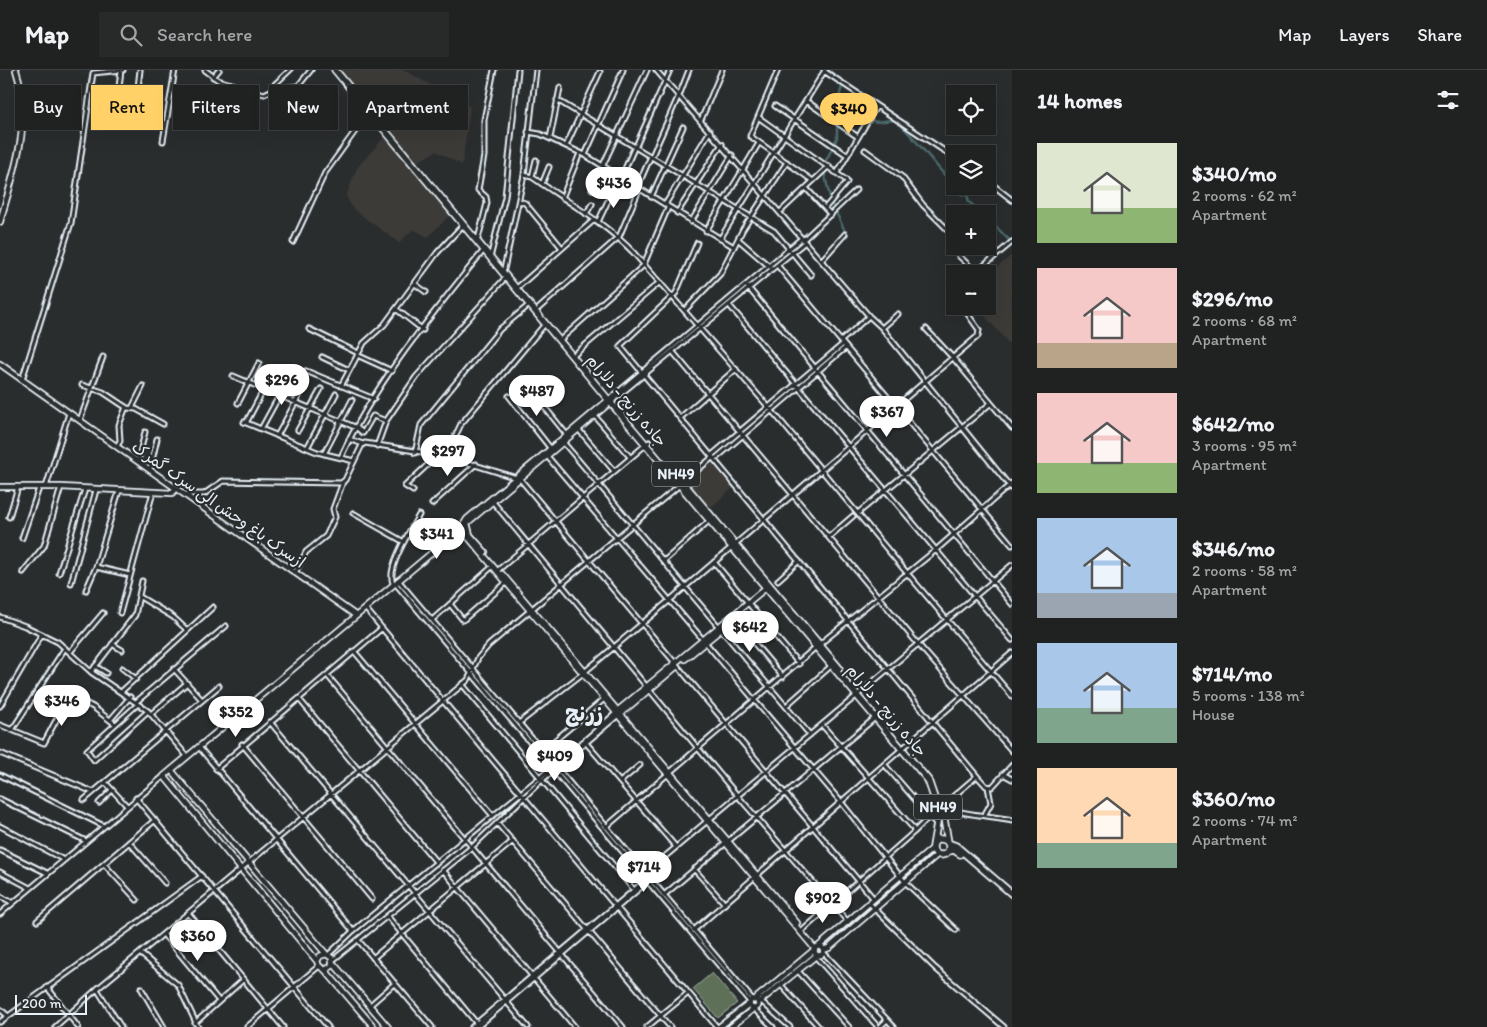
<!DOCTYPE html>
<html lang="en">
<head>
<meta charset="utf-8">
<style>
  body { margin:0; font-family:Itim,"Playpen Sans Arabic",sans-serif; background:#282a2a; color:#f1f3f6; height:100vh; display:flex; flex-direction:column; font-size:19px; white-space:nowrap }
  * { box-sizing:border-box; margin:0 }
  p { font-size:16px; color:#a2a4a5 }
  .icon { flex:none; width:28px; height:28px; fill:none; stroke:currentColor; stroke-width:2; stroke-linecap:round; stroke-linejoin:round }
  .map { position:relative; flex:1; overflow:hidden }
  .sheet { display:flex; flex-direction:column; background:#202222; width:475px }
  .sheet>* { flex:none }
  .top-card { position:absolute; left:15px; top:15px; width:475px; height:45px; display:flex; gap:10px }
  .buttons { position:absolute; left:946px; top:15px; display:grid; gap:10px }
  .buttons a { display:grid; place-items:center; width:50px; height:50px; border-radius:0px; background:#202222; box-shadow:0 5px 20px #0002,0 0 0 1px #3d3f40; font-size:25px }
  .scale { position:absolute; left:15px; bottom:12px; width:72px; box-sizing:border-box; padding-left:5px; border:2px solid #e8f1f8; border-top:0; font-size:14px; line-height:18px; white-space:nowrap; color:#e8f1f8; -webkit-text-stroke:4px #2a2d2e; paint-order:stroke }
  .price { position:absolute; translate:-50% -42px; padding:0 11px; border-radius:18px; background:#fff; color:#222; font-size:16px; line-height:32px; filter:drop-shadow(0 1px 2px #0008) }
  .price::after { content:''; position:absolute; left:50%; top:30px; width:15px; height:11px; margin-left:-8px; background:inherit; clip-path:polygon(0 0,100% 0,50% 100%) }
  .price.active { background:#ffd166; color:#111 }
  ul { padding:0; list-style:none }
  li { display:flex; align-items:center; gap:15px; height:125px; padding:0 25px }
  li span { display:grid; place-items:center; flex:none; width:140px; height:100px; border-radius:0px; color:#555 }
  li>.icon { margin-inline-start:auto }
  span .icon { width:60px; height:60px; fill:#fffc; stroke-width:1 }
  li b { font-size:21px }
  h2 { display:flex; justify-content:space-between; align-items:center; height:60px; padding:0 25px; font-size:21px }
  .tag { padding:0 18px; border-radius:0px; background:#202222; box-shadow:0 5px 20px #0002,0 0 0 1px #3d3f40; font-size:18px; line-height:45px }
  .tag.active { background:#ffd166; color:#111 }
  header { display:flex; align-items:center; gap:30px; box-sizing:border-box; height:70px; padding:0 25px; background:#202222; border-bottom:1px solid #3d3f40 }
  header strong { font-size:24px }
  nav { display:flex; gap:28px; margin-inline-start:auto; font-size:18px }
  .search { width:350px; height:45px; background:#282a2a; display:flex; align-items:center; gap:12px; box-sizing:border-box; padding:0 18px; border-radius:0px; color:#a2a4a5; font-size:19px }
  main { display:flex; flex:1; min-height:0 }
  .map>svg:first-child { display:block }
</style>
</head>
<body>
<header>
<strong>Map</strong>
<div class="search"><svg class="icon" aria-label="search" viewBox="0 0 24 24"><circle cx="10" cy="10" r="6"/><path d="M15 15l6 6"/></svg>Search here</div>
<nav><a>Map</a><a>Layers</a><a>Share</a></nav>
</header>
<main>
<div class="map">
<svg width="1012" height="957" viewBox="0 0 1012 957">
  <rect width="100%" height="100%" fill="#2a2d2e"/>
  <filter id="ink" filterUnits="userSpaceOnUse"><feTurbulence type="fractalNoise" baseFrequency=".02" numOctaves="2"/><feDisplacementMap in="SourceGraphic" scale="10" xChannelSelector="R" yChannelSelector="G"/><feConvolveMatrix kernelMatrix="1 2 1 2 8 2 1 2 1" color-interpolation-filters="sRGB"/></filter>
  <g filter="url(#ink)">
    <path fill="#3c3b38" d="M340,0H404L470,37L462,95L436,81L416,93Z
      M385,66L451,144L428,167L413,159L399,173L353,139L346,126L357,98Z
      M1012,185V277L976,236H988V205Z
      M713,392L734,417L709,439L688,414Z"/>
    <path fill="#5e6f58" stroke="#a3b0a8" d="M712,903L737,933L718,948L693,919Z"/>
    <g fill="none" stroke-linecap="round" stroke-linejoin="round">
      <path stroke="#4c6a6d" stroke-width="2.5" d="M829,0L837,8
        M842,16L837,35V68L823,97L831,132L844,159
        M852,21L859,26L873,51C881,54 888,48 896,51C904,54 950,113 961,124L967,125L969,132L983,144
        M988,149L1012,173"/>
      <g stroke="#e8f1f8" stroke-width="7">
        <path id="minor" d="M205,0L218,10L264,24L275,19L298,16L311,0
          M656,0L869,246L882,258L1012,419
          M778,0L750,66L813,111
          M824,1L955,88
          M213,7L219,0
          M275,19V14L290,0
          M679,26L689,0
          M557,30L774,161L811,205
          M806,31L858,67
          M775,36L847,85
          M758,47L846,110L847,112L825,138
          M701,50L722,0
          M115,51L121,0
          M134,54L140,0
          M528,62L540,64L585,85L734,177
          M550,68L560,18
          M163,71L175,0
          M566,76L600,2
          M636,76L670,0
          M865,80L902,107L923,135L954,166L955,172
          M585,85L623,0
          M652,86L679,25
          M837,103L876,37
          M524,105L532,107C566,131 604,152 633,182L779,349L907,503L1012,626
          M532,107L536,90
          M621,108L635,76
          M988,111L1012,130
          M542,114L549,97
          M637,118L651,86
          M806,118L831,145
          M592,119L647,0
          M651,127L683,57
          M562,128L580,83
          M519,131L525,133L562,178
          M780,142L829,96
          M677,143L722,74
          M586,144L592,134
          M598,152L614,118
          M691,152L732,85
          M706,161L759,73
          M478,169L487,133L486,127L478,120L484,86V50L494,0
          M720,169L825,0
          M739,170L770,197
          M803,170L856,120
          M293,172L325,103L369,42
          M697,173L676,223L620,276L977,706L986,716L992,717L1012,695
          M955,176L959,186L976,202
          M491,184L505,127L518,0
          M821,191L845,164
          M644,194L668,138L666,133L710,61
          M777,195L1012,475
          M504,199L524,105L536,0
          M974,204L1012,172
          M415,214L426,222
          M746,215L1012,534
          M518,217L594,150
          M955,223V226
          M729,235L1012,570
          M396,239L423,260
          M538,239L619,167L639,120
          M685,240L720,204L743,159L787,92
          M882,258L898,244
          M309,259L358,283
          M926,259L954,289L1012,358
          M561,269L644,195
          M841,271L869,246
          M673,282L918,574L1012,681
          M575,284L660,212
          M357,285L392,301
          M322,287L349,300
          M306,301L374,329
          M233,306L357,358L363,363L373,346L386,351
          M522,309L567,365
          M22,310L71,153L93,3L123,0
          M82,315L103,322L127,338L136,339L163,354
          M341,316L364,273L384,255L437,183L463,155
          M509,326L551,379
          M611,328L802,168
          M613,330L805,172
          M238,333L259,293
          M132,338L143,316
          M595,346L630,387
          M680,348L736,299
          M80,350L103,287
          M244,352L317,382L354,391
          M246,353L274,300
          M261,359L290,306
          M298,360L321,319
          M579,360L614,401
          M277,366L305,315
          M349,369L363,374
          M563,372L810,665
          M117,376L120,371L119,355L126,337
          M377,376L386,351L416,307L506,207
          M307,378L336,324
          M415,383L421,355L500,259L529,235
          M324,384L352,330
          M712,385L843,274
          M446,386L461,354L545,254
          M547,386L841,732L905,812L956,860
          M341,387C375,312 433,243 484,180
          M715,389L846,277
          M138,391L145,362
          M150,399L157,369
          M46,417L69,343
          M413,421L405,416L437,386
          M186,424H204L223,411L341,413L345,410L362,375L365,373L446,386L520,409L874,829
          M493,432L737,725L848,852
          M432,434L476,394
          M353,443L404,472
          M858,443L991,333
          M9,447L18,417
          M830,466L853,446
          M22,468L39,418
          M664,491L709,451
          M714,492L799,594
          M96,497L130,505
          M497,501L649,372
          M23,502L44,476L61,417
          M59,503L85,419
          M295,503L306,482L326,466L335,447L333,439L343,412
          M398,510L753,930
          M778,510L799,491
          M71,513L96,420
          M393,513C386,498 411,459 419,445
          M395,513L750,932
          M86,520L96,497L119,421
          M140,527L173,547L187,560
          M450,534L463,550L506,513
          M365,538L717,957
          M120,543L153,422
          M0,547L25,556L58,572L91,602L148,641L187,686
          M732,547L783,607
          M432,550L493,496
          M112,574L122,580
          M354,581L493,746
          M70,582L103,543
          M95,596L106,603
          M122,598L136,609
          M174,599L202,630
          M91,602L135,545L142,511
          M327,605L623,957
          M462,614L634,820
          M59,620L93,637L115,654
          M122,621L213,537
          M299,629L437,793
          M136,632L226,556
          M138,634L87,680L94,690L148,641
          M787,635L831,596
          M0,636L42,564
          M151,644L187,613
          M111,649L130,627
          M270,652L528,957
          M519,653L582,604L670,530L978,266L979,260L962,236
          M0,655L44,673L62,639L69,638L73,627
          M12,660L65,578
          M242,674L372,829
          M587,674L676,777
          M199,677L353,861
          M542,681L603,630
          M0,683L93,722
          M885,695L937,755
          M216,699L382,558
          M1003,704L1012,709
          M0,705L104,756
          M105,712L127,736
          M620,712L640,695
          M136,728L328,957
          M0,729L86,771
          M84,730L219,616
          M948,730C950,734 952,738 955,740C960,744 1001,747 1012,750
          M99,733L112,720
          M942,736L977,706
          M985,744L991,733L988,717
          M497,753L670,957
          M0,756L64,790
          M606,757L816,577L936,480L1012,413
          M914,762L930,746
          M129,772L165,813
          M0,780L47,803
          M104,794L137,830
          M694,799L725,834
          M443,800L575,957
          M0,802L30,818
          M643,805L1012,495
          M664,825L875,648
          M0,826L13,833
          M869,833L935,898L1004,957
          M0,844L164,706
          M189,844L283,957
          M388,847L478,955
          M37,851L155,750
          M694,860L1012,583
          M803,860L914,762L913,758L822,655
          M164,865L219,931
          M358,870L432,957
          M823,882L894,957
          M141,884L178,915L198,957
          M328,885L353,861L584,671L615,644
          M815,886L878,957
          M373,888L513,771
          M333,890L472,777L542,710L617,646
          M798,901L849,957
          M781,915L819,957
          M47,917L78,957
          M141,918L164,957
          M97,919L121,957
          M761,931L790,957
          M369,936L395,913
          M0,939L8,946
          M754,939L773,957
          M0,952L202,806
          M195,953L243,910
          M55,957L97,919L468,610L478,588L489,575L713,387
          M247,957L319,896
          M472,957L646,810
          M477,957L648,811
          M647,957L688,923
          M880,957L887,950"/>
      </g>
      <g stroke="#e8f1f8" stroke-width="8">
        <path id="major" d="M0,152C14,101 33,52 16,0
          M0,294L355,545
          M611,328L467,449L462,457L464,462L815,879
          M0,417H61L172,423L176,418
          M485,482L470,465L467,453L613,330
          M502,504L797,853
          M685,589L724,557
          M616,642L768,516
          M619,645L676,597
          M171,700L326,884L332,888V896L325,900L319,896L317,891L320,886L326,884
          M819,876L933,778
          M814.5 881a4.5 4.5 0 1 1 9 0a4.5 4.5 0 1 1-9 0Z
          M823,880L829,878L938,784
          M317,891L164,706L464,456
          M333,893L388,957
          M325,900L374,957
          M749.5 934a4.5 4.5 0 1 1 9 0a4.5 4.5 0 1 1-9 0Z
          M754,930L814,880
          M758,933L817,885
          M719,957L749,934
          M731,957L753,939"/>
      </g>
      <g stroke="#e8f1f8" stroke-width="9">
        <path id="highway" d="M335,0L611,333L928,710L939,742L933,776
          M670,397L839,598
          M942,737L948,772
          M933 777a8 8 0 1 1 16 0a8 8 0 1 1-16 0Z
          M948,773L956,776L1012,824
          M948,781L954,780L960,784"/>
      </g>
      <use href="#minor" stroke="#2a2d2e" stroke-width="3"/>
      <use href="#major" stroke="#2a2d2e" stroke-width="4.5"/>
      <use href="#highway" stroke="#2a2d2e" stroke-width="5.5"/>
    </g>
  </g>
  <g text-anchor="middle" stroke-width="4.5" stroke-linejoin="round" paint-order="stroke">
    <g fill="#2a2d2e" stroke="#afb6bb" stroke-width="1">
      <rect x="652" y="391.5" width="48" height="25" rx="4"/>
      <rect x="914" y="724.5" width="48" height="25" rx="4"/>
    </g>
    <g font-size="15" font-weight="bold" fill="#e8f1f8">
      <text x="676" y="409">NH49</text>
      <text x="938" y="742">NH49</text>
    </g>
    <g font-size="16" fill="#e8f1f8" stroke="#2a2d2e">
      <text transform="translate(627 330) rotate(50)" y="6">جاده زرنج - دلارام</text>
      <text transform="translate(219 434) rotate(35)" y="6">ازسرک باغ وحش الی سرک گمرک</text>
      <text transform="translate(887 640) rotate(50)" y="6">جاده زرنج - دلارام</text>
    </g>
    <g font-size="21" font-weight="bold" fill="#e8f1f8" stroke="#2a2d2e">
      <text x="584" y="651">زرنج</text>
    </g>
  </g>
</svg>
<div class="buttons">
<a><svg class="icon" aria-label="locate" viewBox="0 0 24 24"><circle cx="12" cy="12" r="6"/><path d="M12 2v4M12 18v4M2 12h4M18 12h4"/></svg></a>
<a><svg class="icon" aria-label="layers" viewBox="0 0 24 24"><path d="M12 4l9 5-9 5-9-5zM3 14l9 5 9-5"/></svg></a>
<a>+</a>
<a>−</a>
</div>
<div class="scale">200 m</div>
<b class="price active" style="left:849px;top:65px">$340</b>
<b class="price" style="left:614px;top:139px">$436</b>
<b class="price" style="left:282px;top:336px">$296</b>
<b class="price" style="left:537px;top:347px">$487</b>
<b class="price" style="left:887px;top:368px">$367</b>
<b class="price" style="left:448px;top:407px">$297</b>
<b class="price" style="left:437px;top:490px">$341</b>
<b class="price" style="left:750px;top:583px">$642</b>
<b class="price" style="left:62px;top:657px">$346</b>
<b class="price" style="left:236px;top:668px">$352</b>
<b class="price" style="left:555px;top:712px">$409</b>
<b class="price" style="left:644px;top:823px">$714</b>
<b class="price" style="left:823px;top:854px">$902</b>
<b class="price" style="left:198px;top:892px">$360</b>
<div class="top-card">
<a class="tag">Buy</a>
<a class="tag active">Rent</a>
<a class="tag">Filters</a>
<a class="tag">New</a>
<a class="tag">Apartment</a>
</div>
</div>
<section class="sheet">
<h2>14 homes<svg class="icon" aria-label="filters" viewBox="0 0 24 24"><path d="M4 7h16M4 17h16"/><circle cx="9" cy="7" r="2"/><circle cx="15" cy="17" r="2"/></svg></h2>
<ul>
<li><span style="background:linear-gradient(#dfe7d0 65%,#8fb573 0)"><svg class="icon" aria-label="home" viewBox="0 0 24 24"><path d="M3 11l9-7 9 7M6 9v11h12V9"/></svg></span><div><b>$340/mo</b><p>2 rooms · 62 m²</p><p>Apartment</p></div></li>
<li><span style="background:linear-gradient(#f6c9c9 75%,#b9a48a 0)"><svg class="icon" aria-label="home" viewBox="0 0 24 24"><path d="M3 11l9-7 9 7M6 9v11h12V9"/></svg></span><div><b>$296/mo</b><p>2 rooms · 68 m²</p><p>Apartment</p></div></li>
<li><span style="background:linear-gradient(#f6c9c9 70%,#8fb573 0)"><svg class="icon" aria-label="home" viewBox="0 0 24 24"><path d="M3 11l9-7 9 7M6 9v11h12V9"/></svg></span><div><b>$642/mo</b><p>3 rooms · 95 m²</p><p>Apartment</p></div></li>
<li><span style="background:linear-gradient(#a9c7e8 75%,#9aa5b1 0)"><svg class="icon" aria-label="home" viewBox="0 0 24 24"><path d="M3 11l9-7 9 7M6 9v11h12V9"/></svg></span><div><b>$346/mo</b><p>2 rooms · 58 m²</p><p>Apartment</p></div></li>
<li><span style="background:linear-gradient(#a9c7e8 65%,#7fa58c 0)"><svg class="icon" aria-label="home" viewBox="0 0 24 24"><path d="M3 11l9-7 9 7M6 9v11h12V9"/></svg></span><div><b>$714/mo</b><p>5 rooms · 138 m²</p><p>House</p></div></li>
<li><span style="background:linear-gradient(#ffd9b3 75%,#7fa58c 0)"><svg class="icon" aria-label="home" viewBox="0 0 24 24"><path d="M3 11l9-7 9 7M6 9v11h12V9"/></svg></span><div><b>$360/mo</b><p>2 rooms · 74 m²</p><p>Apartment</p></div></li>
</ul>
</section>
</main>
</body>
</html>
